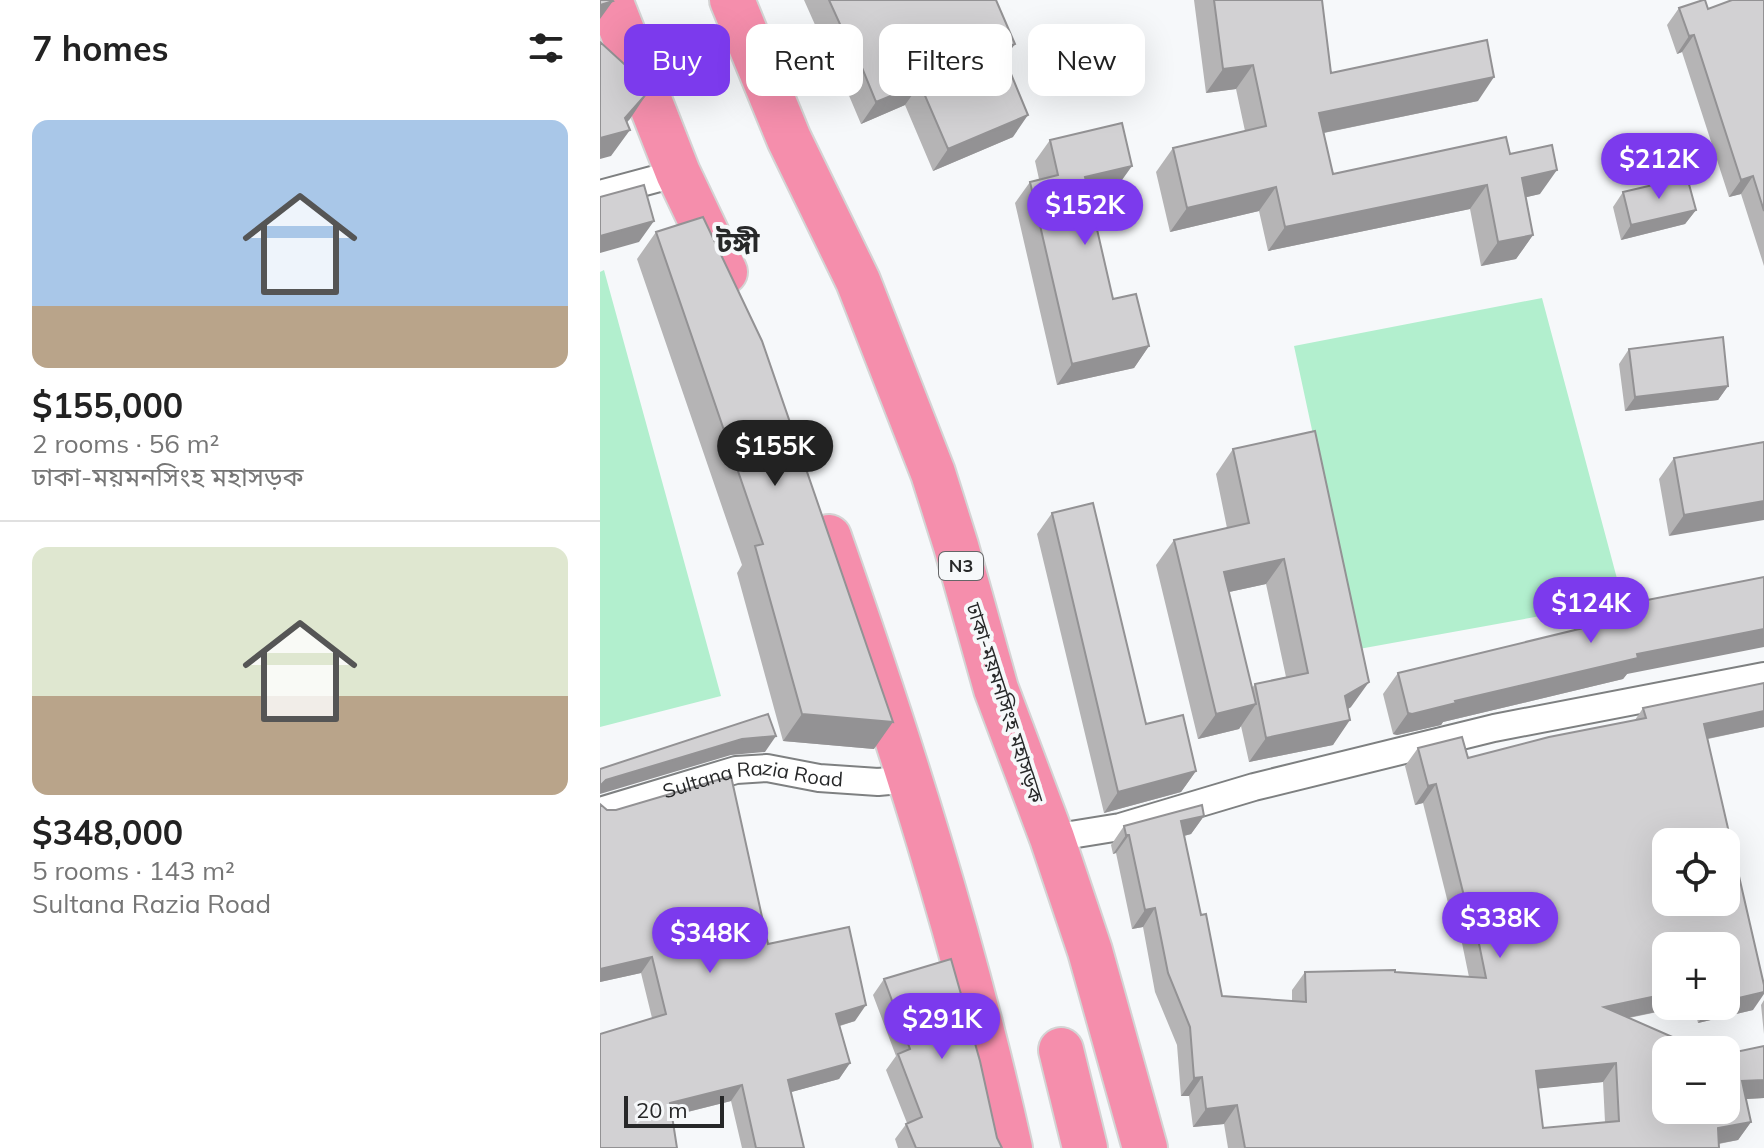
<!DOCTYPE html>
<html lang="en">
<head>
<meta charset="utf-8">
<style>
  body { margin:0; font-family:Mulish,"Noto Sans Bengali",sans-serif; background:#f2f2f2; color:#222; height:100vh; display:flex; flex-direction:column; font-size:30px; white-space:nowrap }
  * { box-sizing:border-box; margin:0 }
  p { font-size:26px; color:#767676 }
  .icon { flex:none; width:44px; height:44px; fill:none; stroke:currentColor; stroke-width:2; stroke-linecap:round; stroke-linejoin:round }
  .map { position:relative; flex:1; overflow:hidden }
  .drawer { display:flex; flex-direction:column; background:#fff; width:600px }
  .drawer>* { flex:none }
  .hud { position:absolute; left:24px; top:24px; width:760px; height:72px; display:flex; gap:16px }
  .controls { position:absolute; left:1052px; top:828px; display:grid; gap:16px }
  .controls a { display:grid; place-items:center; width:88px; height:88px; border-radius:16px; background:#fff; box-shadow:0 8px 32px #0002; font-size:40px }
  .scale { position:absolute; left:24px; bottom:20px; width:100px; box-sizing:border-box; padding-left:8px; border:4px solid #272829; border-top:0; font-size:22px; line-height:28px; white-space:nowrap; color:#272829; -webkit-text-stroke:6px #f6f8fa; paint-order:stroke }
  .price { position:absolute; translate:-50% -68px; padding:0 18px; border-radius:28px; background:#7c3aed; color:#fff; font-size:26px; line-height:52px; filter:drop-shadow(0 2px 4px #0008) }
  .price::after { content:''; position:absolute; left:50%; top:48px; width:24px; height:18px; margin-left:-12px; background:inherit; clip-path:polygon(0 0,100% 0,50% 100%) }
  .price.on { background:#222; color:#fff }
  ul { padding:0; list-style:none }
  li { display:grid; align-content:center; gap:16px; height:424px; padding:0 32px }
  li+li { border-top:2px solid #e0e0e0 }
  li span { display:grid; place-items:center; height:248px; border-radius:16px; color:#555 }
  li>.icon { margin-inline-start:auto }
  span .icon { width:144px; height:144px; fill:#fffc; stroke-width:1 }
  li b { font-size:34px }
  h2 { display:flex; justify-content:space-between; align-items:center; height:96px; padding:0 32px; font-size:34px }
  .pill { padding:0 28px; border-radius:16px; background:#fff; box-shadow:0 8px 32px #0002; font-size:28px; line-height:72px }
  .pill.on { background:#7c3aed; color:#fff }
  main { display:flex; flex:1; min-height:0 }
  .map>svg:first-child { display:block }
</style>
</head>
<body>
<main>
<section class="drawer">
<h2>7 homes<svg class="icon" aria-label="filters" viewBox="0 0 24 24"><path d="M4 7h16M4 17h16"/><circle cx="9" cy="7" r="2"/><circle cx="15" cy="17" r="2"/></svg></h2>
<ul>
<li><span style="background:linear-gradient(#a9c7e8 75%,#b9a48a 0)"><svg class="icon" aria-label="home" viewBox="0 0 24 24"><path d="M3 11l9-7 9 7M6 9v11h12V9"/></svg></span><div><b>$155,000</b><p>2 rooms · 56 m²</p><p>ঢাকা-ময়মনসিংহ মহাসড়ক</p></div></li>
<li><span style="background:linear-gradient(#dfe7d0 60%,#b9a48a 0)"><svg class="icon" aria-label="home" viewBox="0 0 24 24"><path d="M3 11l9-7 9 7M6 9v11h12V9"/></svg></span><div><b>$348,000</b><p>5 rooms · 143 m²</p><p>Sultana Razia Road</p></div></li>
</ul>
</section>
<div class="map">
<svg width="1164" height="1148" viewBox="0 0 1164 1148">
  <rect width="100%" height="100%" fill="#f6f8fa"/>
  <path fill="#b2efce" d="M4,270L121,696L0,727V272Z
    M942,298L1023,601L759,649L694,346Z"/>
  <g fill="none" stroke-linecap="round" stroke-linejoin="round">
    <g stroke="#7e8081" stroke-width="30">
      <g id="street">
        <path d="M0,194L78,173"/>
        <path id="s1" d="M0,811L136,770L167,768L219,778L278,782L311,779"/>
        <path d="M452,838L520,827L654,787L894,728L1164,676"/>
      </g>
    </g>
    <g stroke="#d4d4d4" stroke-width="48">
      <path id="highway" d="M10,0L78,173L125,272
        M132,0L189,139L258,281L333,473L356,546L396,689L452,838L490,951L545,1148
        M229,537C299,737 364,941 410,1148
        M461,1050L485,1148"/>
    </g>
    <use href="#street" stroke="#fff" stroke-width="26"/>
    <use href="#highway" stroke="#f58eac" stroke-width="44"/>
  </g>
  <path fill="#b5b4b5" fill-rule="evenodd" d="M204,0H396L405,59L413,137L333,171L305,105L261,124L231,53L228,54Z
    M594,0H722L731,73L878,101L724,133L733,174L910,154L940,194L926,197L933,235L916,259L881,266L870,209L668,251L659,211L570,232L556,172L573,148L645,131L636,89L606,93Z
    M1164,0V266L1141,194L1129,197L1082,52L1077,54L1067,25L1079,8L1108,9Z
    M450,140L517,187L489,194L513,299L549,346L534,368L457,385L415,203L430,182L439,179L435,161Z
    M1023,192L1096,210L1085,224L1021,240L1013,207Z
    M56,232L274,749L183,741L137,573L142,565L37,259Z
    M1029,349L1128,386L1118,400L1025,411L1019,364Z
    M1164,442L1069,536L1059,479L1074,458Z
    M633,449L751,707L748,709L733,745L649,762L641,726L639,729L598,739L556,565L574,540L627,528L616,474ZM666,584L686,677L655,684L652,688L629,592Z
    M452,513L546,724L596,771L581,792L504,813L437,534Z
    M1164,577L1027,674L1023,679L843,722L841,725L797,735L793,734L783,694L798,673L1031,617L1042,601Z
    M1164,683V727L1108,739L1153,1010L1098,1023L1094,1006H1126V946L1086,1006L1029,1018L1126,1110V1054L1164,1098L1146,1099L1151,1122L1138,1140L1119,1144V1148H628L624,1124L593,1127L589,1096H581L577,1045L555,992L543,927L532,929L516,853L513,854L511,845L524,826L604,816L591,834L584,836L601,915L622,996L692,1001V990L705,972H795L869,977L856,914L851,915L823,803L815,805L805,766L818,748L868,758L1035,720L1043,708ZM1003,1082L1005,1122L943,1128L938,1088Z
    M0,804L168,944L255,1021L240,1026L250,1063L239,1079L191,1092L204,1148H142L131,1101L72,1116L52,1018L41,973L0,982Z
    M284,979L397,1138L402,1148H298L295,1139L307,1123L286,1070L296,1056L273,995Z
    M1164,1000V1034L1161,1005Z"/>
  <path fill="#939294" d="M13,1L0,19V5Z
    M247,31L231,53L228,54L244,33Z
    M1094,35L1082,52L1077,54L1089,36Z
    M415,44L399,66L401,50Z
    M653,65L636,89L606,93L623,69Z
    M894,77L878,101L703,137L719,113Z
    M320,84L305,105L261,124L276,102Z
    M48,92L30,119L17,133L30,130L11,156L0,159V138L25,118Z
    M428,115L413,137L333,171L348,149Z
    M532,166L517,187L470,198L485,177Z
    M957,170L940,194L905,202L922,178Z
    M1153,176L1141,194L1129,197L1141,180Z
    M887,185L870,209L668,251L685,227Z
    M676,187L659,211L570,232L587,208Z
    M1096,210L1085,224L1021,240L1031,225Z
    M54,221L39,242L0,253V236Z
    M933,235L916,259L881,266L898,242Z
    M549,346L534,368L457,385L472,364Z
    M1128,386L1118,400L1025,411L1035,397Z
    M1164,501V520L1069,536L1084,515Z
    M684,559L666,584L606,597L624,572Z
    M1164,629V647L1027,674L1023,679L843,722L841,725L797,735L793,734L808,713L1037,654Z
    M769,682L751,707L728,721L745,696Z
    M656,704L639,729L598,739L616,714Z
    M1164,711V727L1091,742L1104,724Z
    M202,714L293,722L274,749L183,741Z
    M750,720L733,745L649,762L666,738Z
    M176,736L165,752L131,755L0,794V786L6,780L142,739Z
    M596,771L581,792L504,813L518,792Z
    M836,784L823,803L815,805L828,786Z
    M604,816L591,834L568,840L581,821Z
    M526,835H529L516,853L513,854Z
    M869,895L856,914L851,915L864,896Z
    M555,908L543,927L532,929L545,910Z
    M52,957L41,973L0,982V969Z
    M1164,992V994L1153,1010L1098,1023L1110,1006H1126V1001Z
    M1066,994V1006H1086L991,1025L1004,1007Z
    M266,1005L255,1021L225,1030L236,1014Z
    M250,1063L239,1079L177,1096L188,1080Z
    M1016,1063L1003,1082L923,1090L936,1071Z
    M602,1077L589,1096H581L594,1078Z
    M1164,1080V1098L1129,1100L1142,1081Z
    M142,1085L131,1101L59,1119L70,1103Z
    M637,1105L624,1124L593,1127L606,1109Z
    M1151,1122L1138,1140L1105,1146L1118,1128Z"/>
  <path fill="#d2d1d3" stroke="#939294" stroke-width="2" fill-rule="evenodd" d="M0,0H12L13,1L0,5Z
    M229,0H396L415,44L401,50L428,115L348,149L320,84L276,102L247,31L244,33Z
    M614,0H722L731,73L887,40L894,77L719,113L733,174L906,137L910,154L952,145L957,170L922,178L933,235L898,242L887,185L685,227L676,187L587,208L573,148L666,126L653,65L623,69Z
    M1103,0H1105L1108,9L1132,0H1164V211L1153,176L1141,180L1094,35L1089,36L1079,8Z
    M0,42L45,83L48,92L25,118L30,130L0,138Z
    M522,123L532,166L485,177L513,299L536,294L549,346L472,364L430,182L458,175L450,140Z
    M1087,177L1096,210L1031,225L1023,192Z
    M44,185L54,221L0,236V197Z
    M103,217L162,341L293,722L202,714L155,546L163,544L56,232Z
    M1123,337L1128,386L1035,397L1029,349Z
    M715,431L769,682L745,696L750,720L666,738L655,684L708,673L684,559L624,572L656,704L616,714L574,540L649,523L633,449Z
    M1164,442V501L1084,515L1074,458Z
    M493,503L546,724L583,715L596,771L518,792L452,513Z
    M1164,577V629L1037,654L1038,658L855,701L856,703L812,714L808,713L798,673L1045,613L1042,601Z
    M1164,683V711L1104,724L1164,985V992L1126,1001V946H1066V994L1004,1007L1102,1050H1066V1110H1126V1054L1164,1046V1080L1142,1081L1151,1122L1118,1128L1119,1148H645L637,1105L606,1109L602,1077L594,1078L590,1027L568,973L555,908L545,910L529,835H526L524,826L602,805L604,816L581,821L601,915L606,914L622,996L706,1002L705,972L795,970V972L886,978L869,895L864,896L836,784L828,786L818,748L862,737L868,758L949,737L1046,718L1043,708ZM1066,842H1126V902H1066ZM1016,1063L1019,1121L943,1128L936,1071Z
    M168,714L176,736L142,739L6,780L0,786V769Z
    M131,776L168,944L249,927L266,1005L236,1014L250,1063L188,1080L204,1148H156L142,1085L70,1103L77,1148H0V1034L66,1014L52,957L0,969V804L7,810H16Z
    M351,959L380,1061L397,1138L402,1148H316L306,1124L322,1117L298,1054L310,1049L284,979Z"/>
  <g text-anchor="middle" stroke-width="8" stroke-linejoin="round" paint-order="stroke">
    <rect fill="#f6f8fa" stroke="#656668" stroke-width="2" x="339" y="552" width="44" height="28" rx="6"/>
    <g font-size="18" font-weight="bold" fill="#272829">
      <text x="361" y="572">N3</text>
    </g>
    <g font-size="20" fill="#272829" stroke="#f6f8fa">
      <text transform="translate(405 703) rotate(72)" y="7">ঢাকা-ময়মনসিংহ মহাসড়ক</text>
      <text dy="7" stroke="none"><textPath href="#s1" startOffset="158">Sultana Razia Road</textPath></text>
    </g>
    <g font-size="28" font-weight="bold" fill="#272829" stroke="#f6f8fa">
      <text x="138" y="252">টঙ্গী</text>
    </g>
  </g>
</svg>
<div class="controls">
<a><svg class="icon" aria-label="locate" viewBox="0 0 24 24"><circle cx="12" cy="12" r="6"/><path d="M12 2v4M12 18v4M2 12h4M18 12h4"/></svg></a>
<a>+</a>
<a>−</a>
</div>
<div class="scale">20 m</div>
<b class="price" style="left:1059px;top:201px">$212K</b>
<b class="price" style="left:485px;top:247px">$152K</b>
<b class="price on" style="left:175px;top:488px">$155K</b>
<b class="price" style="left:991px;top:645px">$124K</b>
<b class="price" style="left:900px;top:960px">$338K</b>
<b class="price" style="left:110px;top:975px">$348K</b>
<b class="price" style="left:342px;top:1061px">$291K</b>
<div class="hud">
<a class="pill on">Buy</a>
<a class="pill">Rent</a>
<a class="pill">Filters</a>
<a class="pill">New</a>
</div>
</div>
</main>
</body>
</html>
